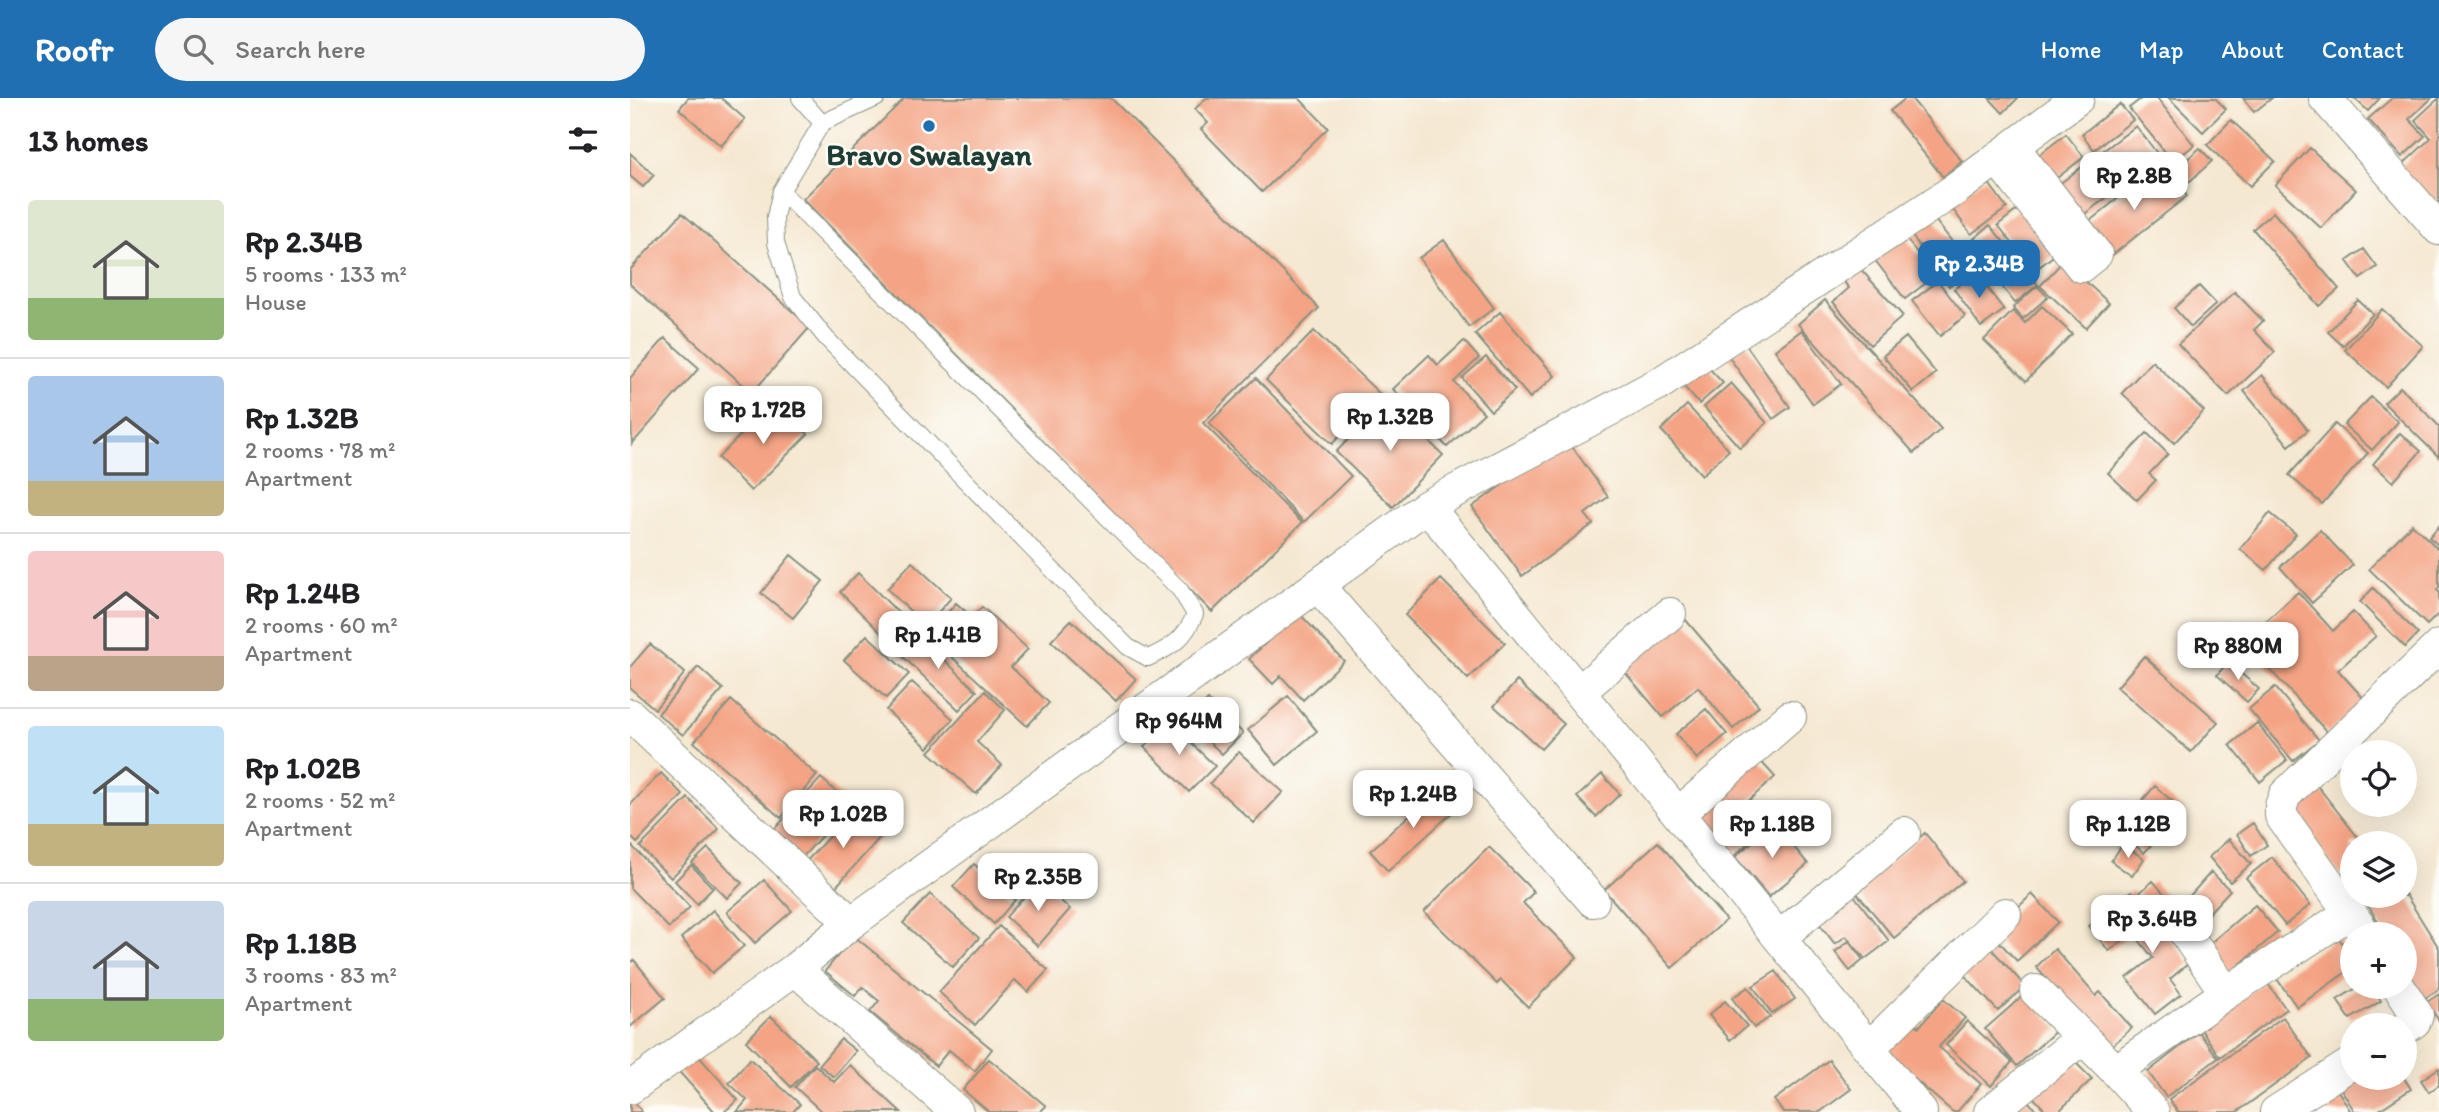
<!DOCTYPE html>
<html lang="en">
<head>
<meta charset="utf-8">
<style>
  body { margin:0; font-family:Itim,sans-serif; background:#f6f6f6; color:#202124; height:100vh; display:flex; flex-direction:column; font-size:26px; white-space:nowrap }
  * { box-sizing:border-box; margin:0 }
  p { font-size:23px; color:#757577 }
  .icon { flex:none; width:38px; height:38px; fill:none; stroke:currentColor; stroke-width:2; stroke-linecap:round; stroke-linejoin:round }
  .map { position:relative; flex:1; overflow:hidden }
  .drawer { display:flex; flex-direction:column; background:#fff; width:630px }
  .drawer>* { flex:none }
  .buttons { position:absolute; left:1710px; top:642px; display:grid; gap:14px }
  .buttons a { display:grid; place-items:center; width:77px; height:77px; border-radius:50%; background:#fff; box-shadow:0 7px 28px #0002; font-size:35px }
  .price { position:absolute; translate:-50% -60px; padding:0 16px; border-radius:14px; background:#fff; color:#222; font-size:23px; line-height:46px; filter:drop-shadow(0 2px 4px #0008) }
  .price::after { content:''; position:absolute; left:50%; top:42px; width:21px; height:16px; margin-left:-10px; background:inherit; clip-path:polygon(0 0,100% 0,50% 100%) }
  .price.current { background:#1f6fb2; color:#fff }
  ul { padding:0; list-style:none }
  li { display:flex; align-items:center; gap:21px; height:175px; padding:0 28px }
  li+li { border-top:2px solid #e0e0e0 }
  li span { display:grid; place-items:center; flex:none; width:196px; height:140px; border-radius:7px; color:#555 }
  li>.icon { margin-inline-start:auto }
  span .icon { width:84px; height:84px; fill:#fffc; stroke-width:1 }
  li b { font-size:30px }
  h2 { display:flex; justify-content:space-between; align-items:center; height:84px; padding:0 28px; font-size:30px }
  header { display:flex; align-items:center; gap:42px; box-sizing:border-box; height:98px; padding:0 35px; background:#1f6fb2; color:#fff }
  header strong { font-size:33px }
  nav { display:flex; gap:38px; margin-inline-start:auto; font-size:24px }
  .search { width:490px; height:63px; background:#f6f6f6; display:flex; align-items:center; gap:18px; box-sizing:border-box; padding:0 24px; border-radius:38px; color:#757577; font-size:26px }
  main { display:flex; flex:1; min-height:0 }
  .map>svg:first-child { display:block }
</style>
</head>
<body>
<header>
<strong>Roofr</strong>
<div class="search"><svg class="icon" aria-label="search" viewBox="0 0 24 24"><circle cx="10" cy="10" r="6"/><path d="M15 15l6 6"/></svg>Search here</div>
<nav><a>Home</a><a>Map</a><a>About</a><a>Contact</a></nav>
</header>
<main>
<section class="drawer">
<h2>13 homes<svg class="icon" aria-label="filters" viewBox="0 0 24 24"><path d="M4 7h16M4 17h16"/><circle cx="9" cy="7" r="2"/><circle cx="15" cy="17" r="2"/></svg></h2>
<ul>
<li><span style="background:linear-gradient(#dfe7d0 70%,#8fb573 0)"><svg class="icon" aria-label="home" viewBox="0 0 24 24"><path d="M3 11l9-7 9 7M6 9v11h12V9"/></svg></span><div><b>Rp 2.34B</b><p>5 rooms · 133 m²</p><p>House</p></div></li>
<li><span style="background:linear-gradient(#a9c7e8 75%,#c2b280 0)"><svg class="icon" aria-label="home" viewBox="0 0 24 24"><path d="M3 11l9-7 9 7M6 9v11h12V9"/></svg></span><div><b>Rp 1.32B</b><p>2 rooms · 78 m²</p><p>Apartment</p></div></li>
<li><span style="background:linear-gradient(#f6c9c9 75%,#b9a48a 0)"><svg class="icon" aria-label="home" viewBox="0 0 24 24"><path d="M3 11l9-7 9 7M6 9v11h12V9"/></svg></span><div><b>Rp 1.24B</b><p>2 rooms · 60 m²</p><p>Apartment</p></div></li>
<li><span style="background:linear-gradient(#bfe0f5 70%,#c2b280 0)"><svg class="icon" aria-label="home" viewBox="0 0 24 24"><path d="M3 11l9-7 9 7M6 9v11h12V9"/></svg></span><div><b>Rp 1.02B</b><p>2 rooms · 52 m²</p><p>Apartment</p></div></li>
<li><span style="background:linear-gradient(#c9d6e8 70%,#8fb573 0)"><svg class="icon" aria-label="home" viewBox="0 0 24 24"><path d="M3 11l9-7 9 7M6 9v11h12V9"/></svg></span><div><b>Rp 1.18B</b><p>3 rooms · 83 m²</p><p>Apartment</p></div></li>
</ul>
</section>
<div class="map">
<svg width="1809" height="1014" viewBox="0 0 1809 1014">
  <rect width="100%" height="100%" fill="#fdfcf7"/>
  <filter id="ink" filterUnits="userSpaceOnUse"><feTurbulence type="fractalNoise" baseFrequency=".0143" numOctaves="2"/><feDisplacementMap in="SourceGraphic" scale="14" xChannelSelector="R" yChannelSelector="G"/><feConvolveMatrix kernelMatrix="1 2 1 2 8 2 1 2 1" color-interpolation-filters="sRGB"/></filter>
  <filter id="wash" filterUnits="userSpaceOnUse"><feTurbulence type="fractalNoise" baseFrequency=".00686" numOctaves="4" result="noise"/><feDisplacementMap in="SourceGraphic" scale="28" xChannelSelector="R" yChannelSelector="G"/><feGaussianBlur stdDeviation="1.57" result="paint"/><feColorMatrix in="noise" values="0 0 0 0 0 0 0 0 0 0 0 0 0 0 0 0 0 1.4 0 .05"/><feComposite in="paint" operator="in"/></filter>
  <g filter="url(#wash)">
    <rect width="100%" height="100%" fill="#f5e8d1"/>
    <g id="blocks">
      <path fill="#f4a485" d="M58,0H91L115,21L91,48L49,11Z
        M275,0H481L689,210L573,325L672,425L582,514L173,101Z
        M576,0H669L698,30L632,94L571,31L578,25L565,11Z
        M1276,0H1281L1332,63L1313,79L1260,13Z
        M1359,0H1388L1373,15Z
        M1512,0H1527L1564,47L1543,64L1499,10Z
        M1539,0H1585L1596,11L1573,34Z
        M1613,0H1642L1624,14Z
        M1724,0H1750L1738,13Z
        M1762,0H1802L1779,21L1795,38L1772,59L1738,21Z
        M1809,0V117L1768,71L1801,40L1785,22Z
        M1490,6L1503,22L1464,52L1452,36Z
        M1601,22L1645,63L1620,88L1577,47Z
        M1506,28L1530,59L1448,121L1424,90Z
        M1436,36L1454,59L1423,83L1405,60Z
        M1570,50L1582,63L1559,84L1547,70Z
        M1680,50L1726,92L1691,130L1645,87Z
        M0,55L24,77L13,89L0,78Z
        M1532,65L1557,98L1476,162L1451,130Z
        M1355,80L1377,110L1341,136L1319,106Z
        M1396,105L1432,151L1404,173L1368,127Z
        M1643,114L1709,191L1689,208L1623,131Z
        M52,115L180,229L122,295L0,186V172Z
        M1301,117L1343,170L1319,188L1279,134Z
        M1360,127L1408,187L1385,205L1338,146Z
        M1271,134L1305,178L1275,201L1241,157Z
        M814,142L864,210L839,229L789,160Z
        M1734,151L1747,169L1730,181L1717,163Z
        M1433,163L1479,205L1456,230L1410,188Z
        M1226,166L1273,218L1240,247L1203,204L1219,190L1210,179Z
        M1346,175L1374,212L1351,229L1324,191Z
        M1308,183L1335,218L1310,238L1282,203Z
        M1407,188L1418,199L1393,221L1383,210Z
        M1569,188L1586,206L1561,229L1544,210Z
        M1605,194L1633,223L1624,232L1645,254L1598,298L1548,246Z
        M1195,202L1311,331L1284,355L1168,226Z
        M1728,202L1743,216L1713,248L1698,234Z
        M1412,208L1442,236L1396,283L1354,242L1383,213L1395,225Z
        M1752,211L1793,248L1756,289L1715,252Z
        M870,214L925,278L900,300L845,236Z
        M1172,232L1211,286L1183,306L1145,252Z
        M684,233L750,296L702,346L636,282Z
        M1276,239L1306,275L1283,294L1253,258Z
        M35,240L69,270L2,346L0,280Z
        M834,243L849,260L824,284L854,315L817,349L763,291L799,257L808,267Z
        M1116,247L1160,309L1143,321L1099,259Z
        M856,259L885,292L861,313L832,280Z
        M1522,263L1574,313L1544,345L1492,295Z
        M1074,265L1093,285L1069,306L1051,285Z
        M1632,277L1678,332L1659,348L1614,293Z
        M626,280L721,378L674,424L579,325Z
        M1101,285L1137,325L1110,350L1074,309Z
        M1770,289L1809,328V359L1754,305Z
        M1741,299L1768,324L1742,352L1714,327Z
        M757,302L813,357L763,409L706,354Z
        M144,303L178,336L121,393L88,360Z
        M1057,307L1099,352L1072,377L1031,332Z
        M1705,326L1738,355L1692,406L1659,377Z
        M1517,335L1538,356L1519,376L1526,382L1507,402L1478,375Z
        M1770,335L1791,353L1763,384L1743,366Z
        M936,340L978,399L955,416L963,426L892,478L842,409Z
        M1640,415L1666,436L1636,472L1610,451Z
        M1782,426L1809,452V490L1807,492L1809,494V515L1797,527L1739,471Z
        M1809,428V448L1799,439Z
        M1690,432L1723,467L1682,505L1650,469Z
        M161,457L193,483L163,520L131,495Z
        M282,464L321,500L296,528L257,491Z
        M228,475L283,529L264,548L210,494Z
        M811,481L875,545L838,581L775,517Z
        M1743,490L1788,536L1775,549L1730,504Z
        M1668,494L1703,533L1723,514L1746,538L1708,572L1735,602L1698,635L1614,543Z
        M326,505L342,519L352,509L398,551L381,569L419,605L397,628L298,537Z
        M668,514L714,563L673,602L651,578L643,586L619,561Z
        M1055,521L1129,608L1103,631L1068,589L1033,619L994,573Z
        M441,522L506,581L486,603L421,543Z
        M286,535L347,593L329,612L268,554Z
        M237,537L279,576L256,600L214,562Z
        M20,546L55,575L25,611L0,590V569Z
        M1514,558L1588,624L1561,654L1487,589Z
        M1598,564L1629,591L1617,604L1587,577Z
        M68,569L93,591L53,637L28,616Z
        M887,583L934,626L911,651L864,608Z
        M282,584L323,621L298,650L256,612Z
        M1645,589L1689,642L1663,663L1619,611Z
        M355,593L375,612L347,644L372,667L346,696L299,654Z
        M658,598L687,633L647,667L618,632Z
        M101,602L187,677L151,720L64,644Z
        M578,602L613,635L592,656L557,623Z
        M1076,611L1097,636L1067,661L1046,636Z
        M539,624L585,668L559,694L514,649Z
        M1627,625L1657,662L1630,684L1600,647Z
        M609,654L653,694L624,725L580,685Z
        M1127,659L1145,679L1117,704L1137,727L1103,759L1064,715Z
        M31,675L53,697L7,745L0,738V707Z
        M972,676L990,696L966,719L947,699Z
        M191,680L220,706L170,762L141,735Z
        M1686,686L1733,746H1722V767L1710,777L1657,709Z
        M1525,688L1552,712L1514,755L1487,731Z
        M808,691L826,711L758,773L740,753Z
        M58,700L89,731L41,780L10,749Z
        M223,712L252,737L203,792L174,766Z
        M1144,725L1178,766L1139,799L1105,759Z
        M1623,725L1637,747L1621,758L1607,736Z
        M1295,735L1333,783L1264,840L1225,793Z
        M1599,741L1621,766L1600,784L1579,759Z
        M1028,744L1096,822L1042,870L974,792Z
        M0,746L60,809L39,830L0,790Z
        M1493,746L1514,761L1502,778L1481,763Z
        M859,749L904,794L893,805L947,859L898,909L871,882L867,886L794,814Z
        M78,750L112,785L97,800L62,765Z
        M361,755L391,780L382,791L352,767Z
        M1642,759L1680,807L1655,827L1616,780Z
        M344,766L385,802L364,826L323,789Z
        M61,767L83,790L67,806L45,783Z
        M1581,774L1600,792L1576,818L1557,801Z
        M134,782L162,813L125,845L97,814Z
        M408,783L440,811L408,848L376,819Z
        M1523,783L1538,800L1524,812L1509,795Z
        M1502,793L1559,865L1540,881L1551,896L1525,916L1497,880L1523,860L1482,808Z
        M1774,794L1809,850V891L1795,900L1774,867V836H1756L1732,798H1774Z
        M300,796L349,840L323,869L273,825Z
        M1223,796L1259,843L1235,861L1216,838L1205,846L1188,824Z
        M1402,796L1428,824L1387,863L1361,835Z
        M1625,807L1648,834L1601,874L1578,847Z
        M83,812L114,848L82,875L51,840Z
        M1476,814L1496,840L1479,853L1459,828Z
        M369,828L418,872L398,894L385,882L345,927L309,894Z
        M224,838L362,951L345,973L319,952L306,968L240,914L249,903L232,889L225,898L195,873Z
        M1708,839L1722,860V870L1667,909L1647,881Z
        M1219,843L1233,862L1220,873L1205,854Z
        M1357,846L1395,888L1368,913L1330,872Z
        M1425,851L1466,898L1470,894L1502,930L1478,951L1406,869Z
        M4,862L35,900L0,929V865Z
        M1146,873L1165,901L1142,916L1123,888Z
        M1636,883L1656,911L1590,959L1570,930Z
        M1118,889L1140,919L1124,930L1102,900Z
        M1728,889H1742L1751,903L1720,921L1707,902Z
        M1396,895L1428,931L1387,968L1355,931Z
        M1809,896V923L1797,904Z
        M1313,901L1335,920L1309,949L1351,986L1327,1014H1323L1248,950L1276,918L1289,929Z
        M1095,903L1117,928L1100,942L1079,917Z
        M141,918L187,963L161,989L116,943Z
        M1653,919L1682,960L1607,1014H1548L1539,1001Z
        M1337,923L1382,964L1361,988L1316,947Z
        M1569,934L1588,960L1536,999L1518,974Z
        M211,941L226,953L204,979L189,967Z
        M63,952L108,1002L94,1014H85L44,968Z
        M1441,960L1462,981L1428,1014H1417L1402,998Z
        M120,961L170,1006L163,1014H107L117,1002L99,985Z
        M359,961L416,1008L410,1014H359L333,992Z
        M1199,962L1221,991L1190,1014H1153L1144,1002Z
        M185,967L204,984L220,967L271,1014H192L165,989Z
        M1809,970V987L1799,994L1791,982Z
        M1727,980H1774L1781,991L1746,1014H1725L1711,991Z
        M1705,988L1721,1014H1665Z
        M0,999L12,1014H0Z
        M1396,1001L1408,1014H1381Z"/>
    </g>
  </g>
  <g filter="url(#ink)">
    <use href="#blocks" fill-opacity="0" stroke="#8a9282" stroke-width="2"/>
    <g fill="none" stroke-linecap="round" stroke-linejoin="round">
      <g stroke="#8a9282" stroke-width="18">
        <path id="service" d="M170,0L192,25
          M151,93L550,492L565,516C555,541 542,549 518,560L498,549L196,240L163,199L146,145L145,119L151,93L192,25L247,0"/>
      </g>
      <g stroke="#8a9282" stroke-width="34">
        <path id="minor" d="M1695,0L1809,131
          M1367,60L1451,168L1466,156L1383,49
          M797,408L1291,1014
          M688,488L963,803
          M949,594L1040,516
          M0,617L221,825
          M1048,716L1160,619
          M1541,814L1596,895
          M1735,836L1651,718V708L1655,697L1809,548
          M1149,840L1274,735
          M165,871L327,1014
          M1769,889L1787,917L1785,923L1774,931
          M1406,893L1487,974
          M1239,950L1375,816
          M0,990L165,871L221,825L797,408L1032,284L1326,91L1448,0
          M1360,1014L1452,940
          M1523,1014L1487,974L1502,961L1596,895L1720,815
          M1646,1014L1722,965"/>
      </g>
      <use href="#service" stroke="#fff" stroke-width="16"/>
      <use href="#minor" stroke="#fff" stroke-width="32"/>
    </g>
  </g>
  <circle fill="#1f6fb2" stroke="#fdfcf7" stroke-width="2.5" cx="299" cy="28" r="7"/>
  <g text-anchor="middle" stroke-width="5" stroke-linejoin="round" paint-order="stroke">
    <g font-size="30" font-weight="bold" fill="#1f3d34" stroke="#fdfcf7">
      <text x="299" y="67">Bravo Swalayan</text>
    </g>
  </g>
</svg>
<div class="buttons">
<a><svg class="icon" aria-label="locate" viewBox="0 0 24 24"><circle cx="12" cy="12" r="6"/><path d="M12 2v4M12 18v4M2 12h4M18 12h4"/></svg></a>
<a><svg class="icon" aria-label="layers" viewBox="0 0 24 24"><path d="M12 4l9 5-9 5-9-5zM3 14l9 5 9-5"/></svg></a>
<a>+</a>
<a>−</a>
</div>
<b class="price" style="left:1504px;top:114px">Rp 2.8B</b>
<b class="price current" style="left:1349px;top:202px">Rp 2.34B</b>
<b class="price" style="left:133px;top:348px">Rp 1.72B</b>
<b class="price" style="left:760px;top:355px">Rp 1.32B</b>
<b class="price" style="left:308px;top:573px">Rp 1.41B</b>
<b class="price" style="left:1608px;top:584px">Rp 880M</b>
<b class="price" style="left:549px;top:659px">Rp 964M</b>
<b class="price" style="left:783px;top:732px">Rp 1.24B</b>
<b class="price" style="left:213px;top:752px">Rp 1.02B</b>
<b class="price" style="left:1142px;top:762px">Rp 1.18B</b>
<b class="price" style="left:1498px;top:762px">Rp 1.12B</b>
<b class="price" style="left:408px;top:815px">Rp 2.35B</b>
<b class="price" style="left:1522px;top:857px">Rp 3.64B</b>
</div>
</main>
</body>
</html>
